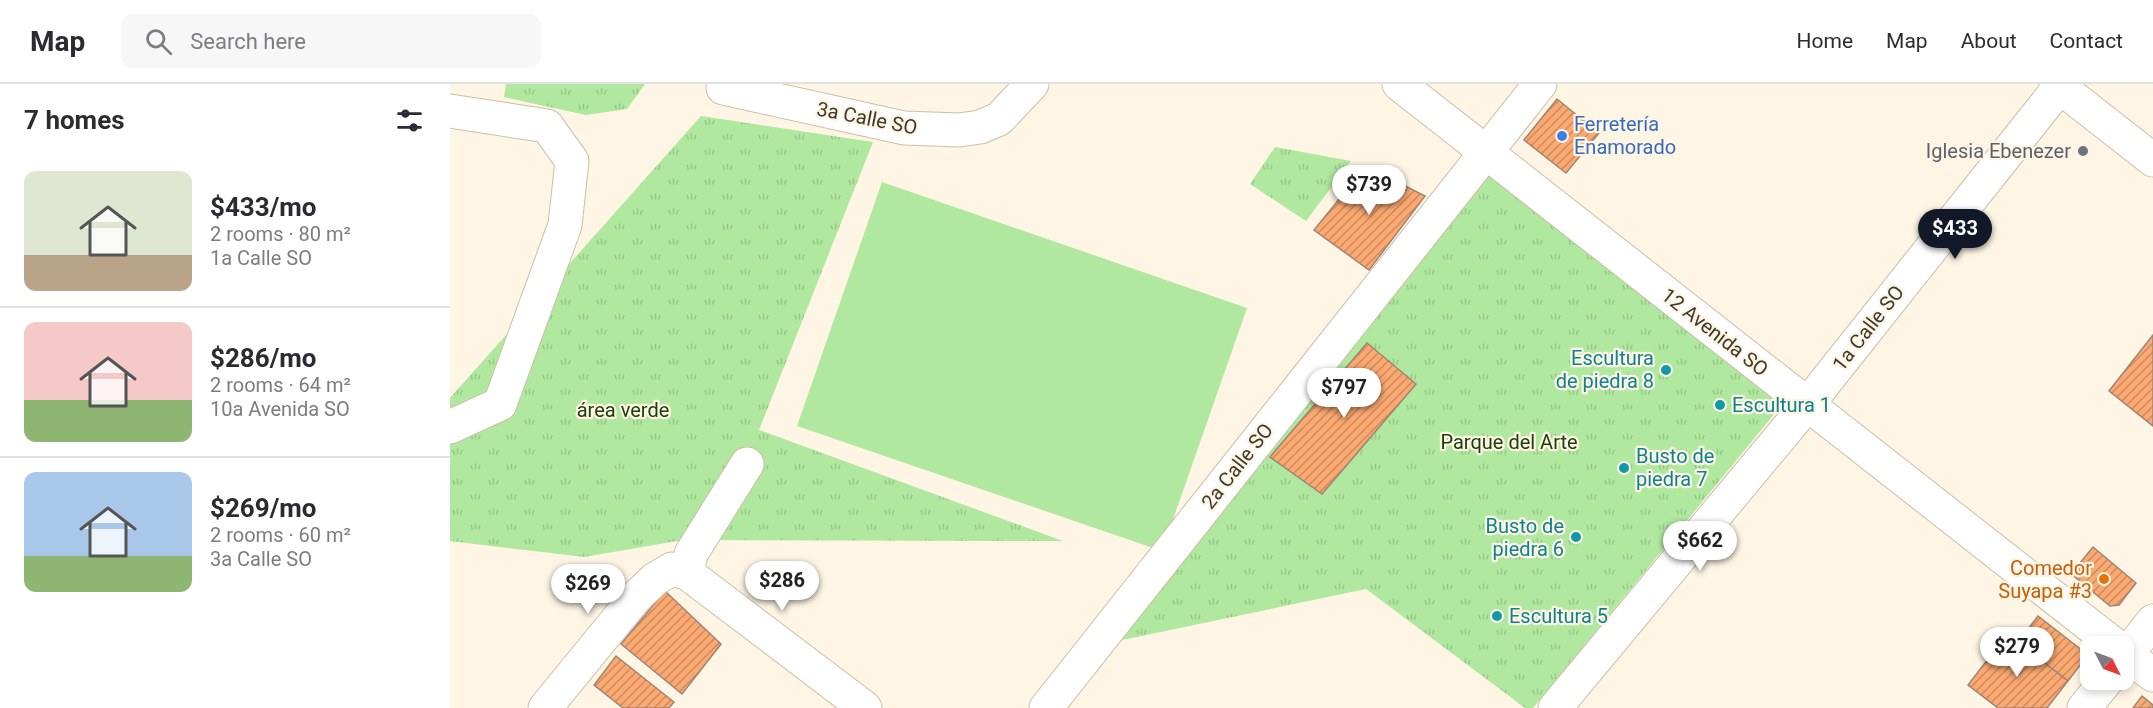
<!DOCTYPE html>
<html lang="en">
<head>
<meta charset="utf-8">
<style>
  body { margin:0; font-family:Roboto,sans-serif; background:#f7f7f7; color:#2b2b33; height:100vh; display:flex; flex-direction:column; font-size:22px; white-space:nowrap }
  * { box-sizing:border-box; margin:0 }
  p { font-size:20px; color:#7c7c81 }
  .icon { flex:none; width:33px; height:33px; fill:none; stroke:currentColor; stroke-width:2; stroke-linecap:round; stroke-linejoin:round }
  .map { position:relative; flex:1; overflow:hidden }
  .details { display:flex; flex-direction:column; background:#fff; width:450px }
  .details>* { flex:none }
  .needle { width:39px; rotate:132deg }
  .buttons { position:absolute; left:1630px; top:552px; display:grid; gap:12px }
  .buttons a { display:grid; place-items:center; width:54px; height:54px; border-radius:12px; background:#fff; box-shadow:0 3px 9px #0003; font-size:30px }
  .price { position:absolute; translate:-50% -51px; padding:0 14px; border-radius:21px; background:#fff; color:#222; font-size:20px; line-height:39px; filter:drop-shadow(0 2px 3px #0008) }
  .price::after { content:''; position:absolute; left:50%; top:36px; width:18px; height:14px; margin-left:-9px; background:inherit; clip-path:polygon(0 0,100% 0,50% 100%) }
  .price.on { background:#111827; color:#fff }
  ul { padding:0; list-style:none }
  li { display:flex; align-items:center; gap:18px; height:150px; padding:0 24px }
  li+li { border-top:2px solid #e1e1e2 }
  li span { display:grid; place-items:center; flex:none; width:168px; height:120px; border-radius:12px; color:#555 }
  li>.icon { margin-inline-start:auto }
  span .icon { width:72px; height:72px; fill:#fffc; stroke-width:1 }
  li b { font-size:26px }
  h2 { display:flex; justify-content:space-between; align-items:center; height:72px; padding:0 24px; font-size:26px }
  header { display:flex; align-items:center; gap:36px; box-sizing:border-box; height:84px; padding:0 30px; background:#fff; border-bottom:2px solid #e1e1e2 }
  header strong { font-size:28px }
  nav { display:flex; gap:33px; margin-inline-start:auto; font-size:21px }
  .search { width:420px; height:54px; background:#f7f7f7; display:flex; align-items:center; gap:15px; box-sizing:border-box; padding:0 21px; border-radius:12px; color:#7c7c81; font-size:22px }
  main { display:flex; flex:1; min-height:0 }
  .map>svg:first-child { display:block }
</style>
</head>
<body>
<header>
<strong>Map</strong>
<div class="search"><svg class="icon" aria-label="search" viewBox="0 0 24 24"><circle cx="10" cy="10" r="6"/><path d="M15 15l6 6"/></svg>Search here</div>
<nav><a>Home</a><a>Map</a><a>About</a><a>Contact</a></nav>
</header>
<main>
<section class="details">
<h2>7 homes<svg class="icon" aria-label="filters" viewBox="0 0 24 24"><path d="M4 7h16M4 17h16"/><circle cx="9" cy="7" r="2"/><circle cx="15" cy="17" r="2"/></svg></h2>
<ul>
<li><span style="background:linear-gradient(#dfe7d0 70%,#b9a48a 0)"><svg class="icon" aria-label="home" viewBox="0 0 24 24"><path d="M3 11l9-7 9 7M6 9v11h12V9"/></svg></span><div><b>$433/mo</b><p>2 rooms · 80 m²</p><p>1a Calle SO</p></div></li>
<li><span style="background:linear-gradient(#f6c9c9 65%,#8fb573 0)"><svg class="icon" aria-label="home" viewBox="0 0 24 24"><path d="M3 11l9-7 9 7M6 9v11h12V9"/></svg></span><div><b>$286/mo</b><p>2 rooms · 64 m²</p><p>10a Avenida SO</p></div></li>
<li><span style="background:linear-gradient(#a9c7e8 70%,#8fb573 0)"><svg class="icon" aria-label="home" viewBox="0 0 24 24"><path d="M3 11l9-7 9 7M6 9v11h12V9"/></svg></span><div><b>$269/mo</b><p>2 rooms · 60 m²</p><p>3a Calle SO</p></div></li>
</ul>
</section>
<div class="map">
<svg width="1703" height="624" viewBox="0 0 1703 624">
  <defs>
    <pattern id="park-tufts" width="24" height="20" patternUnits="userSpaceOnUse" patternTransform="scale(1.5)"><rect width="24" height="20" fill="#afe89e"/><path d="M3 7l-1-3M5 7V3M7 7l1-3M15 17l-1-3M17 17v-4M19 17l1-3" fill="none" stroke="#98c888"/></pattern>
    <pattern id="building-hatch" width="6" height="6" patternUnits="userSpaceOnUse" patternTransform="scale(1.5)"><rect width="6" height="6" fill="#fba971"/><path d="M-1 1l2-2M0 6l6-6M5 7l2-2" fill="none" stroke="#cd8b5d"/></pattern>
  </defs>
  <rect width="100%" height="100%" fill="#fef5e5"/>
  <path fill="url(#park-tufts)" d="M56,0H195L177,25L136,31L54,13Z
    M251,32L423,58L309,346L613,457L233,456L134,473L0,457V314Z
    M825,63L901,77L856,137L800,100Z
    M1038,85L1335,317L1083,624H1075L916,505L658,559Z"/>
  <path fill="#afe89e" d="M432,98L797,224L712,467L347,342Z"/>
  <path fill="url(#building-hatch)" stroke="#9d8576" stroke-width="1.5" d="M1107,15L1149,49L1116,89L1074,56Z
    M916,82L975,112L919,186L864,146Z
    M1703,251V342L1659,307Z
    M917,259L966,300L872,410L820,373Z
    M1643,463L1686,499L1669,521L1660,522L1621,490Z
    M215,507L271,560L232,610L171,560Z
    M1588,532L1638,571L1618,597L1568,558Z
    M1557,550L1618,597L1597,624H1548L1518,601Z
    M166,572L224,618L219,624H173L144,601Z
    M1692,612L1703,621V624H1683Z"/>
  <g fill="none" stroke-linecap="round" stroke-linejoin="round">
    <g stroke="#cdbfa6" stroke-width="35">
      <path id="minor" d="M949,0L1666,562
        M1606,0L1703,76
        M273,4L454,44L509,46L530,43L549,35L582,0
        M0,27L97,42L122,77L115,141L50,320L0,343
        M237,489L241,470L297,380
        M1674,569L1703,591
        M95,624L185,514L205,495L222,485L237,489L415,624
        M596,624L1090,0
        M1105,624L1357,321L1612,0"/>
    </g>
    <g stroke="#cdbfa6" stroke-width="35">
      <path id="major" d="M1674,574L1703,537
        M1634,624L1657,596"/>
    </g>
    <use href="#minor" stroke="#fff" stroke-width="33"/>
    <use href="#major" stroke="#fff" stroke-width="33"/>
  </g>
  <circle fill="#3f7fe0" stroke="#fef5e5" stroke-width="2" cx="1112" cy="52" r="6"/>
  <circle fill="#6b7280" stroke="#fef5e5" stroke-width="2" cx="1633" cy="67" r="6"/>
  <g fill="#0f9aa8" stroke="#fef5e5" stroke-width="2">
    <circle cx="1216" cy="286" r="6"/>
    <circle cx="1270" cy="321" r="6"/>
    <circle cx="1174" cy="384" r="6"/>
    <circle cx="1126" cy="453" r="6"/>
    <circle cx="1047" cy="532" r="6"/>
  </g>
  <circle fill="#e8710a" stroke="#fef5e5" stroke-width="2" cx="1654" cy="495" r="6"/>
  <g text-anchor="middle" stroke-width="4.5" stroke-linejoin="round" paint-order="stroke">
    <g font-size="20" fill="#3e392e" stroke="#fef5e5">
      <text transform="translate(417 34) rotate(11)" y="7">3a Calle SO</text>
      <text transform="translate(1418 244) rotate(-52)" y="7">1a Calle SO</text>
      <text transform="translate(1265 248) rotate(38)" y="7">12 Avenida SO</text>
      <text transform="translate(787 382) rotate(-52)" y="7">2a Calle SO</text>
    </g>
    <g font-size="20" fill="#366cbe" stroke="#fef5e5" text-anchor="start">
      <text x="1124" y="47">Ferretería<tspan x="1124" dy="23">Enamorado</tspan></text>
    </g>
    <g font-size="20" fill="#5b616d" stroke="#fef5e5" text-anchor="end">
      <text x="1621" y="74">Iglesia Ebenezer</text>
    </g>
    <g font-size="20" fill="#0d838f" stroke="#fef5e5" text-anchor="start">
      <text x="1204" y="281" text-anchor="end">Escultura<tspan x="1204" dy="23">de piedra 8</tspan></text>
      <text x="1282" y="328">Escultura 1</text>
      <text x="1186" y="379">Busto de<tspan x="1186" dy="23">piedra 7</tspan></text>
      <text x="1114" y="449" text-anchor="end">Busto de<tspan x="1114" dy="23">piedra 6</tspan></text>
      <text x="1059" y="539">Escultura 5</text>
    </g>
    <g font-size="20" fill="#1b410d" stroke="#fef5e5">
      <text x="173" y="333">área verde</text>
      <text x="1059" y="365">Parque del Arte</text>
    </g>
    <g font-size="20" fill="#c56008" stroke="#fef5e5" text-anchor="end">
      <text x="1642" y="491">Comedor<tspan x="1642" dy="23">Suyapa #3</tspan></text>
    </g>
  </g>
</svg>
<div class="buttons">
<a><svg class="needle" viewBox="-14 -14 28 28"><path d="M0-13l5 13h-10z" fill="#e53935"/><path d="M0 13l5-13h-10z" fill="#7c7c81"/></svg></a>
</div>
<b class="price" style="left:919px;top:132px">$739</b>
<b class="price on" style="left:1505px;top:176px">$433</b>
<b class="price" style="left:894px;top:335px">$797</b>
<b class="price" style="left:1250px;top:488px">$662</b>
<b class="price" style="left:332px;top:528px">$286</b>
<b class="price" style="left:138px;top:531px">$269</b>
<b class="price" style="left:1567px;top:594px">$279</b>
</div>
</main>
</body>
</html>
